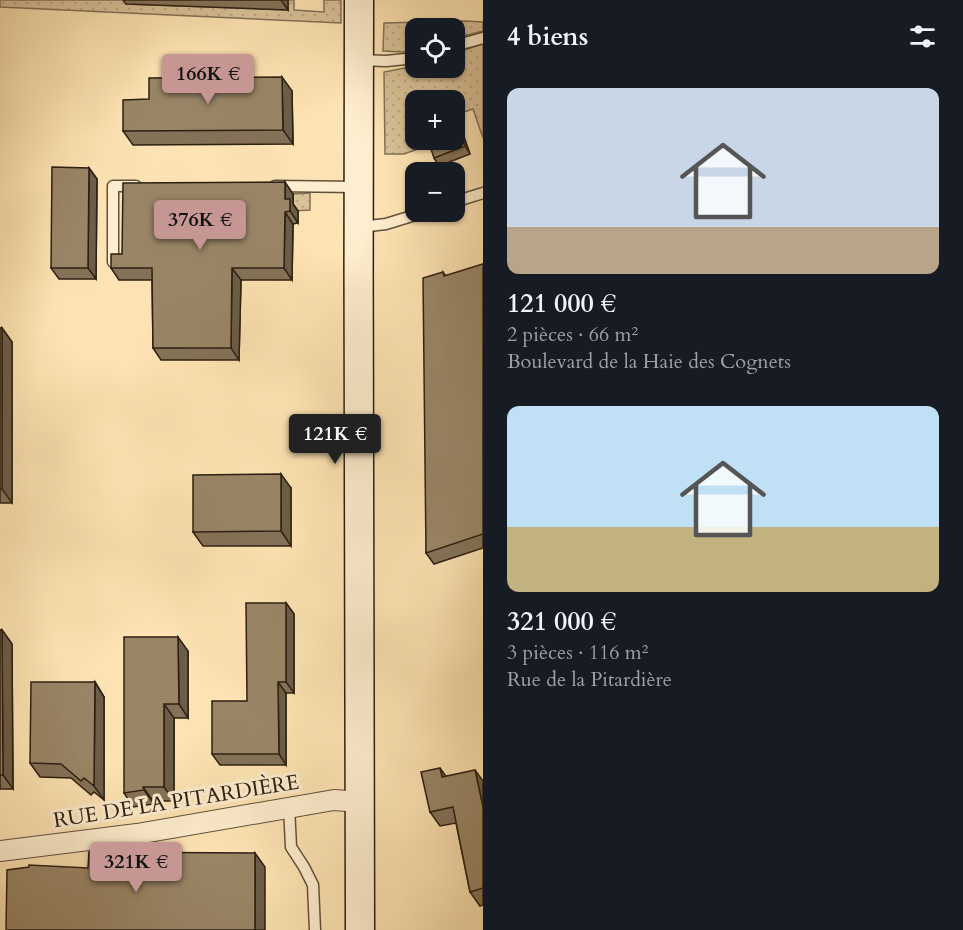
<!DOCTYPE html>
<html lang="fr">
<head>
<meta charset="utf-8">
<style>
  body { margin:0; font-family:Cardo,serif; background:#242831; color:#f1f3f6; height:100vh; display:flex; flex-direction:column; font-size:22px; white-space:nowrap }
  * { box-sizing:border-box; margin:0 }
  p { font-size:20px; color:#9ea1a6 }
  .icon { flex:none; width:33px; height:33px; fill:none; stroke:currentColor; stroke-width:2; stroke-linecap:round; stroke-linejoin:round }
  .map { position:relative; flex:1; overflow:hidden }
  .side { display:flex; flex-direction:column; background:#171b24; width:480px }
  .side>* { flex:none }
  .buttons { position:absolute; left:405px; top:18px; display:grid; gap:12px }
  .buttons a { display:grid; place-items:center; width:60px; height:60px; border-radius:12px; background:#171b24; box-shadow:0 2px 4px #0004; font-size:30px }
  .price { position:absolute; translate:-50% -51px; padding:0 14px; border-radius:6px; background:#c59692; color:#111; font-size:20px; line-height:39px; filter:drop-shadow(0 2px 3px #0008) }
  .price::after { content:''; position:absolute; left:50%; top:36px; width:18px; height:14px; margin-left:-9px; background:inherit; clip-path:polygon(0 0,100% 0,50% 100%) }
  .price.current { background:#222; color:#fff }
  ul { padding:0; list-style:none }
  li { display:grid; align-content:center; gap:12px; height:318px; padding:0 24px }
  li span { display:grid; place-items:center; height:186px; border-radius:12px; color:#555 }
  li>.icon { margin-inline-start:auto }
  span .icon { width:108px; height:108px; fill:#fffc; stroke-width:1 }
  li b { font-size:26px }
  h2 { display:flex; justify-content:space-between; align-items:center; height:72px; padding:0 24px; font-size:26px }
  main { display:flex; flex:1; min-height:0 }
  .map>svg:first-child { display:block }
</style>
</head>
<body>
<main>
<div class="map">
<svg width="483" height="930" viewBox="0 0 483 930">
  <defs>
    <pattern id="grass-dots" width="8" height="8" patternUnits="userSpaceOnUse" patternTransform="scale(1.5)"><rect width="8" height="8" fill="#d9c298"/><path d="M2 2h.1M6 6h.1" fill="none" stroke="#baa682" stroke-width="1.8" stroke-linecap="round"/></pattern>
  </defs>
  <rect width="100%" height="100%" fill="#fde3b3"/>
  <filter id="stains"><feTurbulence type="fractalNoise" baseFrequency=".00333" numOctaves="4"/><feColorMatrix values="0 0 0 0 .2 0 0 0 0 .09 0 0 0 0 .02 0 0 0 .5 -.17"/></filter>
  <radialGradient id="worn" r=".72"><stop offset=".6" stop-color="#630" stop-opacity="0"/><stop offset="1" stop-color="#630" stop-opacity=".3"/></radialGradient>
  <path fill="url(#grass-dots)" stroke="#827155" stroke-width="1.5" d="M0,0H126V4L287,10L288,0H294V10L324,12V0H341V23L0,7Z
    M465,21L483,22V31L455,38L454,28H416L415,51L403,52L383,51L384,23Z
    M483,44V138L473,109L455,115L454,100H416V140H421L419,143L418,149L404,154H385L384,72L415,66L454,68L455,53Z
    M310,193V210L293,211V194Z"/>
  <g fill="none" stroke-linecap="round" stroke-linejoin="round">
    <g stroke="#60513a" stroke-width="13">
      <path id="service" d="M454,46L483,38
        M359,60L386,61L416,58
        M275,186L358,187
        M454,202L483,193
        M360,227L386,224L425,212
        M113,262V186H136
        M289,807L291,847L304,867L313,885L315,930"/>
    </g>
    <g stroke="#60513a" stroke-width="22">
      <path id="minor" d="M0,851L137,834L334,800L360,802"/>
    </g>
    <g stroke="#2c2012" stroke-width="31">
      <path id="secondary" d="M359,0C358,310 359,620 360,930"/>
    </g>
    <use href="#service" stroke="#feedce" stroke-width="10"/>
    <use href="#minor" stroke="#feedce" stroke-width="20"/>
    <use href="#secondary" stroke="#feedce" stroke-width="28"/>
  </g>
  <path fill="#847258" stroke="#2c2012" stroke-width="1.5" d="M123,0H288V10L126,4Z
    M292,91L293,144L133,145L123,131Z
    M458,126L463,134L470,154L439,166L434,158Z
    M89,168L97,179L96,279H59L51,268Z
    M293,194V204L298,211V223L293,224L292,280H241L239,360H161L153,348L152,280H119L111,268L122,254Z
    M483,264V548L434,564L426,553L443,272L446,276Z
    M0,328H2L12,342V503H0Z
    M291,488V546H203L193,532Z
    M286,603L294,614V693H286V765H220L212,754L247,701Z
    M0,630H2L12,644L13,789H0Z
    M188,651V718H174V801H153L154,804L133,807L124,793Z
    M95,682L104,697V800L94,792L91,795L71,778L40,777L30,763Z
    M446,776L483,781V905L480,906L470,892L456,823L440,826L430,812Z"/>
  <path fill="#6b5d47" stroke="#2c2012" stroke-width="1.5" d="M281,0H288V10Z
    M282,77L292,91L293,144L283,130Z
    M458,126L463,134L470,154L465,146Z
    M89,168L97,179L96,279L88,268Z
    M285,182L293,194V204L298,211V223L290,211L285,199Z
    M285,212L293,224L292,280L284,268Z
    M232,268L241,280L239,360L231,348Z
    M2,328L12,342V503L2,489Z
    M281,474L291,488V546L281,531Z
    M286,603L294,614V693L286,682Z
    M2,630L12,644L13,789L3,775Z
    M178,637L188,651V718L179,704Z
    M95,682L104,697V800L94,786Z
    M278,682L286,693V765L279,754Z
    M164,704L174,718V801L164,787Z
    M440,768L450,782L442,777Z
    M475,770L483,781V807Z
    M143,787L153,801L154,804L144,790Z
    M255,853L265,867V930H255Z"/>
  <path fill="#998566" stroke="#2c2012" stroke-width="1.5" d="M282,77L283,130L123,131V100L149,99V78Z
    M458,126L465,146L434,158L428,140H454V127Z
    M52,167L89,168L88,268H51Z
    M285,182V199H290V211L285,212L284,268H232L231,348H153L152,268H111V254H122L123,183Z
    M483,264V534L426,553L423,278L443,272L444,276Z
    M0,328H2V489H0Z
    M281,474V531L193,532V475Z
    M246,603H286V682H278L279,754H212V701H247Z
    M0,630H2L3,775H0Z
    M124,637H178L179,704H164V787H143L144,790L124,793Z
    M31,682H95L94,786L84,778L81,781L61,764L30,763Z
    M440,768L442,777L475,770L483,807V888L470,892L453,807L430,812L421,772Z
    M89,852L255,853V930H6L7,870L29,867V865L88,868Z"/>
  <g text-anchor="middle" stroke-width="6" stroke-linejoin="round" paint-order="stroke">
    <g font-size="21" fill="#2c2012" stroke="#feedce">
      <text transform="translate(176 801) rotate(-9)" y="7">RUE DE LA PITARDIÈRE</text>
    </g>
  </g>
  <rect width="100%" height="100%" filter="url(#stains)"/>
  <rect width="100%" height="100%" fill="url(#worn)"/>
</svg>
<div class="buttons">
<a><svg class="icon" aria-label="locate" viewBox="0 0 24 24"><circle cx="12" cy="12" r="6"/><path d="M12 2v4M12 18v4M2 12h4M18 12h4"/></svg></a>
<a>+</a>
<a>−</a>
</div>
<b class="price" style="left:208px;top:105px">166K €</b>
<b class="price" style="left:200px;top:251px">376K €</b>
<b class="price current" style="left:335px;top:465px">121K €</b>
<b class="price" style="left:136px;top:893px">321K €</b>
</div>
<section class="side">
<h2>4 biens<svg class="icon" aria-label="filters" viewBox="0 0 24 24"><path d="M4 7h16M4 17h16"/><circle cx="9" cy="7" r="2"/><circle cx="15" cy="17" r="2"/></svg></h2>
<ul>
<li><span style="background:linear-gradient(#c9d6e8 75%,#b9a48a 0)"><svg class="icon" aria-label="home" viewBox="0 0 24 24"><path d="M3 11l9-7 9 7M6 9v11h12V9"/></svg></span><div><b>121 000 €</b><p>2 pièces · 66 m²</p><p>Boulevard de la Haie des Cognets</p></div></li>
<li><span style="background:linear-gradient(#bfe0f5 65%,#c2b280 0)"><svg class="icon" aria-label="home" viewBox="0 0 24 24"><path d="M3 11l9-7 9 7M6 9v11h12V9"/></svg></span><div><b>321 000 €</b><p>3 pièces · 116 m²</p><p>Rue de la Pitardière</p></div></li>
</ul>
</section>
</main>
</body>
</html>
